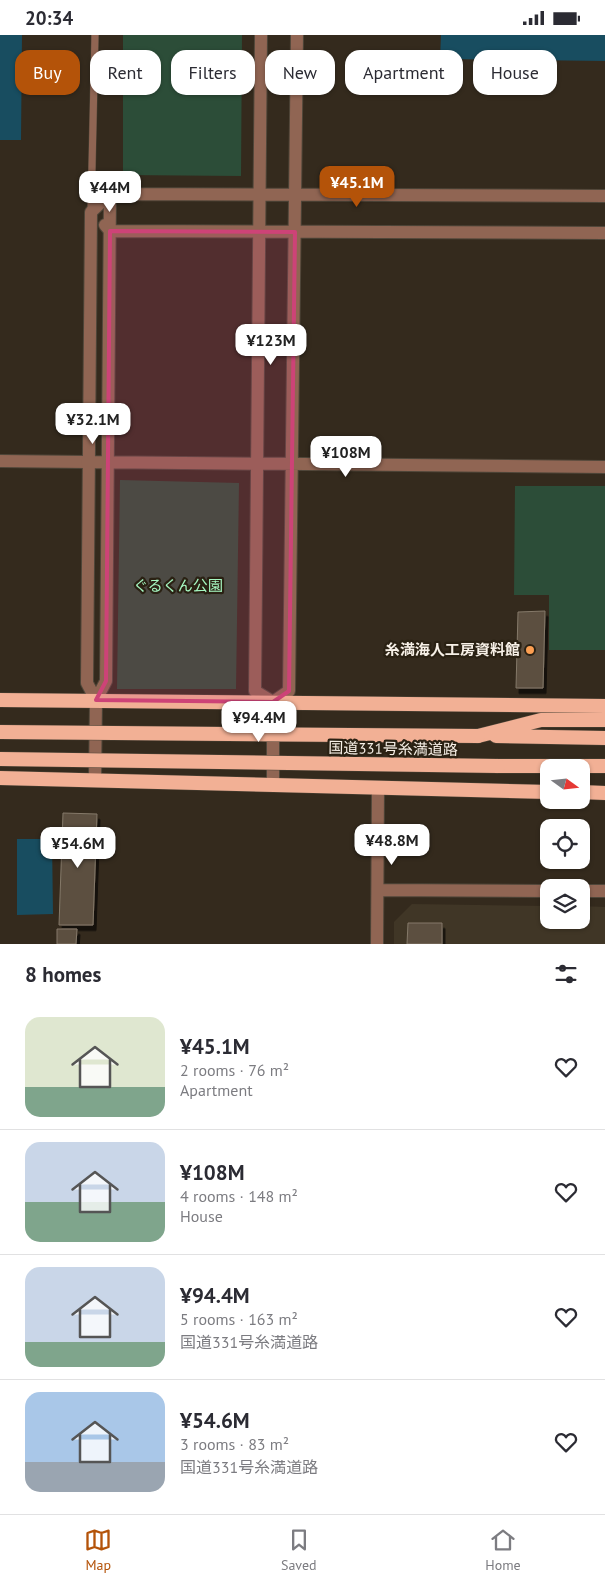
<!DOCTYPE html>
<html lang="en">
<head>
<meta charset="utf-8">
<style>
  body { margin:0; font-family:"PT Sans","Noto Sans JP",sans-serif; background:#f2f2f3; color:#2b2b33; height:100vh; display:flex; flex-direction:column; font-size:19px; white-space:nowrap }
  * { box-sizing:border-box; margin:0 }
  p { font-size:16px; color:#7c7c81 }
  .icon { flex:none; width:28px; height:28px; fill:none; stroke:currentColor; stroke-width:2; stroke-linecap:round; stroke-linejoin:round }
  .map { position:relative; height:909px; overflow:hidden }
  .details { display:flex; flex-direction:column; background:#fff; flex:1 }
  .details>* { flex:none }
  .hud { position:absolute; left:15px; top:15px; width:575px; height:45px; display:flex; gap:10px }
  .needle { width:32px; rotate:105deg }
  .buttons { position:absolute; left:540px; top:724px; display:grid; gap:10px }
  .buttons a { display:grid; place-items:center; width:50px; height:50px; border-radius:10px; background:#fff; box-shadow:0 1px 4px #0004; font-size:25px }
  .price { position:absolute; translate:-50% -42px; padding:0 11px; border-radius:10px; background:#fff; color:#222; font-size:16px; line-height:32px; filter:drop-shadow(0 1px 2px #0008) }
  .price::after { content:''; position:absolute; left:50%; top:30px; width:15px; height:11px; margin-left:-8px; background:inherit; clip-path:polygon(0 0,100% 0,50% 100%) }
  .price.selected { background:#b45309; color:#fff }
  ul { padding:0; list-style:none }
  li { display:flex; align-items:center; gap:15px; height:125px; padding:0 25px }
  li+li { border-top:1px solid #e1e1e2 }
  li span { display:grid; place-items:center; flex:none; width:140px; height:100px; border-radius:15px; color:#555 }
  li>.icon { margin-inline-start:auto }
  span .icon { width:60px; height:60px; fill:#fffc; stroke-width:1 }
  li b { font-size:21px }
  h2 { display:flex; justify-content:space-between; align-items:center; height:60px; padding:0 25px; font-size:21px }
  .tag { padding:0 18px; border-radius:15px; background:#fff; box-shadow:0 1px 4px #0004; font-size:18px; line-height:45px }
  .tag.selected { background:#b45309; color:#fff }
  .status { display:flex; justify-content:space-between; align-items:center; height:35px; padding:0 25px; background:#fff; direction:ltr }
  .status svg { height:14px; fill:currentColor }
  .menu { display:flex; justify-content:space-around; align-items:center; height:70px; border-top:1px solid #e1e1e2; background:#fff; font-size:14px; color:#7c7c81 }
  .menu a { display:grid; justify-items:center; gap:2px }
  .menu .selected { color:#b45309 }
  .map>svg:first-child { display:block }
</style>
</head>
<body>
<div class="status"><b>20:34</b><svg viewBox="0 0 49 12"><path d="M0 12V9h3v3zM5 12V6h3v6zM10 12V3h3v9zM15 12V0h3v12zM26 1h20v11H26zM47 4h2v5h-2z"/></svg></div>
<div class="map">
<svg width="605" height="909" viewBox="0 0 605 909">
  <defs>
    <filter id="shadow"><feDropShadow dx="3" dy="5.5" stdDeviation="0" flood-color="#0009"/></filter>
  </defs>
  <rect width="100%" height="100%" fill="#342a1d"/>
  <path fill="#403626" d="M412,869L549,871V885H581V871L605,872V909H394V887Z"/>
  <path fill="#2c4d38" d="M123,0H242L241,141L123,140Z
    M120,445L239,448L236,654H117Z
    M515,451H605V615H549V560H514Z"/>
  <path fill="#184d60" d="M0,0H22L21,105H0Z
    M441,0H605V26L440,24Z
    M17,804H52L53,879L17,880Z"/>
  <path fill="#5b5041" stroke="#857969" filter="url(#shadow)" d="M545,576L543,653H516L518,577Z
    M63,778L97,779L93,890H59Z
    M408,888H442V909H407Z
    M57,894H77L76,909H57Z"/>
  <g fill="none" stroke-linecap="round" stroke-linejoin="round">
    <g stroke="#4f4639" stroke-width="8">
      <path id="service" d="M91,176L95,0"/>
    </g>
    <g stroke="#4f4639" stroke-width="14">
      <path id="minor" d="M0,426L87,427
        M378,855L549,856
        M581,856H605
        M377,909L378,753"/>
    </g>
    <g stroke="#4f4639" stroke-width="14">
      <path id="tertiary" d="M261,0L255,656L273,667
        M105,190L110,196L605,198
        M87,427L605,432
        M96,665L87,648L91,177L110,159L605,161
        M273,667L289,656L297,0
        M273,667V749
        M95,744L96,665L106,646L110,159"/>
    </g>
    <g stroke="#4f4639" stroke-width="15">
      <path id="trunk" d="M0,665L605,671
        M478,701L541,685H605
        M496,701L605,703
        M498,731H605
        M0,743L549,757
        M581,757L605,758"/>
    </g>
    <use href="#service" stroke="#906553" stroke-width="7"/>
    <use href="#minor" stroke="#906553" stroke-width="12"/>
    <use href="#tertiary" stroke="#906553" stroke-width="12"/>
    <use href="#trunk" stroke="#f2b095" stroke-width="14"/>
    <g stroke="#4f4639" stroke-width="15" stroke-linecap="butt">
      <path id="trunk-bridge" d="M0,697L478,701
        M0,724L498,731"/>
    </g>
    <use href="#trunk-bridge" stroke="#f2b095" stroke-width="14"/>
  </g>
  <path fill="#cd4377" fill-opacity="0.2" stroke="#cd4377" stroke-width="4" stroke-linejoin="round" d="M110,196L295,197L289,656L273,667L96,665L106,646Z"/>
  <circle fill="#fb9e51" stroke="#2a2113" stroke-width="2" cx="530" cy="615" r="5"/>
  <g text-anchor="middle" stroke-width="4.5" stroke-linejoin="round" paint-order="stroke">
    <g font-size="15" fill="#a7f9c3" stroke="#2a2113">
      <text x="178" y="556">ぐるくん公園</text>
    </g>
    <g font-size="15" font-weight="bold" fill="#f7f0e7" stroke="#2a2113" text-anchor="end">
      <text x="520" y="620">糸満海人工房資料館</text>
    </g>
    <g font-size="15" fill="#f7f0e7" stroke="#2a2113">
      <text transform="translate(393 714) rotate(1)" y="5">国道331号糸満道路</text>
    </g>
  </g>
</svg>
<div class="buttons">
<a><svg class="needle" viewBox="-14 -14 28 28"><path d="M0-13l5 13h-10z" fill="#e53935"/><path d="M0 13l5-13h-10z" fill="#7c7c81"/></svg></a>
<a><svg class="icon" aria-label="locate" viewBox="0 0 24 24"><circle cx="12" cy="12" r="6"/><path d="M12 2v4M12 18v4M2 12h4M18 12h4"/></svg></a>
<a><svg class="icon" aria-label="layers" viewBox="0 0 24 24"><path d="M12 4l9 5-9 5-9-5zM3 14l9 5 9-5"/></svg></a>
</div>
<b class="price selected" style="left:357px;top:173px">¥45.1M</b>
<b class="price" style="left:110px;top:178px">¥44M</b>
<b class="price" style="left:271px;top:331px">¥123M</b>
<b class="price" style="left:93px;top:410px">¥32.1M</b>
<b class="price" style="left:346px;top:443px">¥108M</b>
<b class="price" style="left:259px;top:708px">¥94.4M</b>
<b class="price" style="left:392px;top:831px">¥48.8M</b>
<b class="price" style="left:78px;top:834px">¥54.6M</b>
<div class="hud">
<a class="tag selected">Buy</a>
<a class="tag">Rent</a>
<a class="tag">Filters</a>
<a class="tag">New</a>
<a class="tag">Apartment</a>
<a class="tag">House</a>
</div>
</div>
<section class="details">
<h2>8 homes<svg class="icon" aria-label="filters" viewBox="0 0 24 24"><path d="M4 7h16M4 17h16"/><circle cx="9" cy="7" r="2"/><circle cx="15" cy="17" r="2"/></svg></h2>
<ul>
<li><span style="background:linear-gradient(#dfe7d0 70%,#7fa58c 0)"><svg class="icon" aria-label="home" viewBox="0 0 24 24"><path d="M3 11l9-7 9 7M6 9v11h12V9"/></svg></span><div><b>¥45.1M</b><p>2 rooms · 76 m²</p><p>Apartment</p></div><svg class="icon" aria-label="heart" viewBox="0 0 24 24"><path d="M12 20l-8-8c-3-5 5-10 8-4 3-6 11-1 8 4z"/></svg></li>
<li><span style="background:linear-gradient(#c9d6e8 60%,#7fa58c 0)"><svg class="icon" aria-label="home" viewBox="0 0 24 24"><path d="M3 11l9-7 9 7M6 9v11h12V9"/></svg></span><div><b>¥108M</b><p>4 rooms · 148 m²</p><p>House</p></div><svg class="icon" aria-label="heart" viewBox="0 0 24 24"><path d="M12 20l-8-8c-3-5 5-10 8-4 3-6 11-1 8 4z"/></svg></li>
<li><span style="background:linear-gradient(#c9d6e8 75%,#7fa58c 0)"><svg class="icon" aria-label="home" viewBox="0 0 24 24"><path d="M3 11l9-7 9 7M6 9v11h12V9"/></svg></span><div><b>¥94.4M</b><p>5 rooms · 163 m²</p><p>国道331号糸満道路</p></div><svg class="icon" aria-label="heart" viewBox="0 0 24 24"><path d="M12 20l-8-8c-3-5 5-10 8-4 3-6 11-1 8 4z"/></svg></li>
<li><span style="background:linear-gradient(#a9c7e8 70%,#9aa5b1 0)"><svg class="icon" aria-label="home" viewBox="0 0 24 24"><path d="M3 11l9-7 9 7M6 9v11h12V9"/></svg></span><div><b>¥54.6M</b><p>3 rooms · 83 m²</p><p>国道331号糸満道路</p></div><svg class="icon" aria-label="heart" viewBox="0 0 24 24"><path d="M12 20l-8-8c-3-5 5-10 8-4 3-6 11-1 8 4z"/></svg></li>
</ul>
</section>
<nav class="menu">
<a class="selected"><svg class="icon" aria-label="map" viewBox="0 0 24 24"><path d="M3 6l6-2 6 2 6-2v14l-6 2-6-2-6 2zM9 4v14M15 6v14"/></svg>Map</a>
<a><svg class="icon" aria-label="saved" viewBox="0 0 24 24"><path d="M7 4h10v16l-5-4-5 4z"/></svg>Saved</a>
<a><svg class="icon" aria-label="home" viewBox="0 0 24 24"><path d="M3 11l9-7 9 7M6 9v11h12V9"/></svg>Home</a>
</nav>
</body>
</html>
